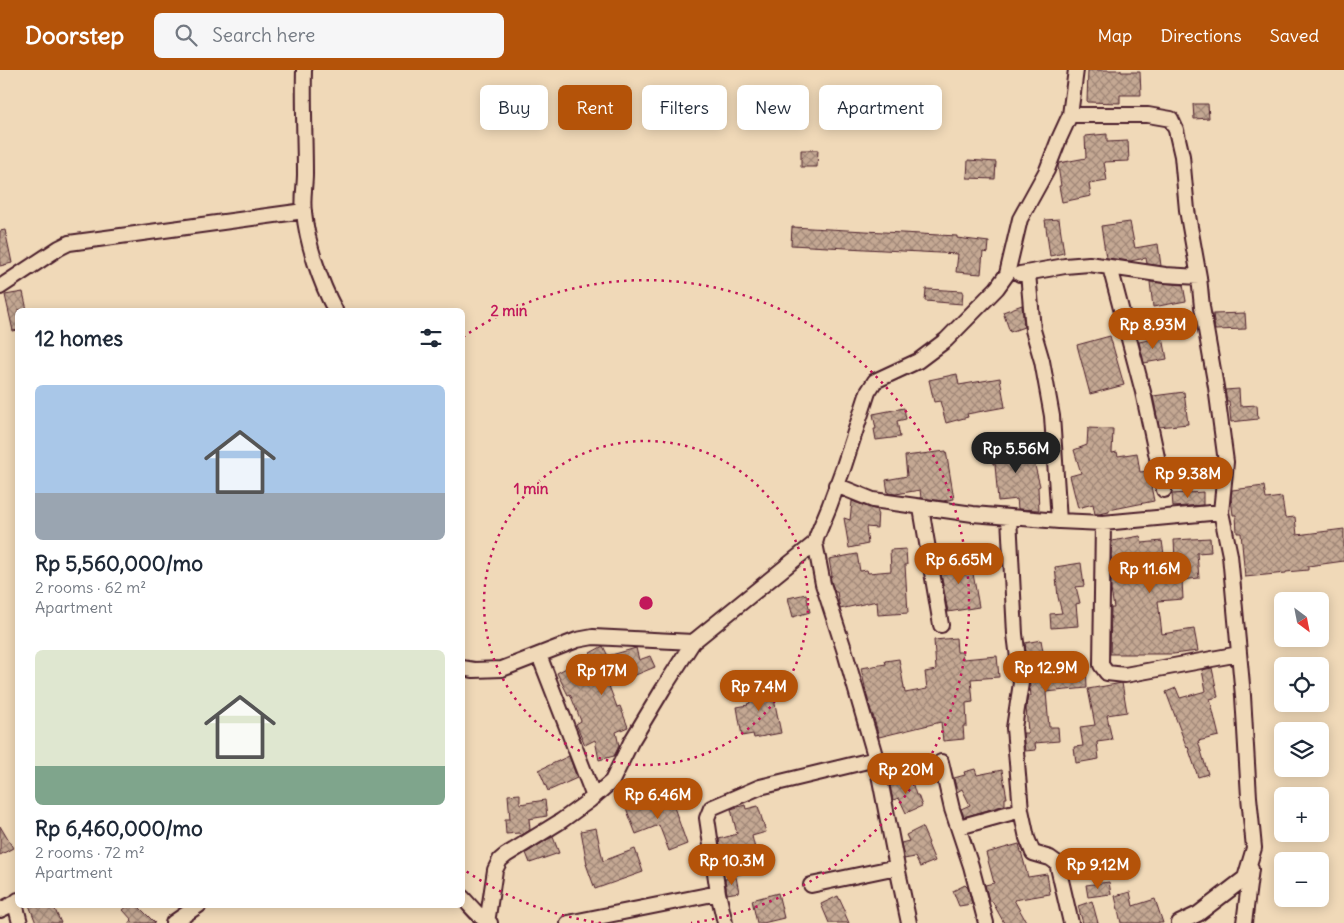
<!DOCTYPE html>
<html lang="en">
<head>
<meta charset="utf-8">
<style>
  body { margin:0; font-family:Delius,sans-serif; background:#f6f6f7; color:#1f2937; height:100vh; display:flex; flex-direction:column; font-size:19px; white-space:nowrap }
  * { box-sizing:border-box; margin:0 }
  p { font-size:16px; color:#747a83 }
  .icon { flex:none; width:28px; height:28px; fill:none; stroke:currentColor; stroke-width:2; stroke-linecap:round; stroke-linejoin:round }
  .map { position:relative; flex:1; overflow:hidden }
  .side { position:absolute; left:15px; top:238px; width:450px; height:600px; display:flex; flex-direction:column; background:#fff; border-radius:8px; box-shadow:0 2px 12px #0003 }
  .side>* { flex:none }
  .guide { position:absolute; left:480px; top:15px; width:475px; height:45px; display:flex; gap:10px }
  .needle { width:32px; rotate:148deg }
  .controls { position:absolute; left:1274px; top:522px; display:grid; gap:10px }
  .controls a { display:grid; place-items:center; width:55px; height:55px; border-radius:8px; background:#fff; box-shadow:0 2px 12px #0003; font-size:25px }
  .price { position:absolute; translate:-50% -42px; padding:0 11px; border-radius:18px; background:#b45309; color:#fff; font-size:16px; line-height:32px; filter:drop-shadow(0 1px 2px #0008) }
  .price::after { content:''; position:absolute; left:50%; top:30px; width:15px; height:11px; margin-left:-8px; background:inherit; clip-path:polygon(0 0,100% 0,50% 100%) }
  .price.current { background:#222; color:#fff }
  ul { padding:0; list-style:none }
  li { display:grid; align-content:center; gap:10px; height:265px; padding:0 20px }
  li span { display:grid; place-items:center; height:155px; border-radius:8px; color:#555 }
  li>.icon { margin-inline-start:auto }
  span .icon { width:90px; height:90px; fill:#fffc; stroke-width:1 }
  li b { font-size:21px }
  h2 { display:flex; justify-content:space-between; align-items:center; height:60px; padding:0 20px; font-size:21px }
  .chip { padding:0 18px; border-radius:8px; background:#fff; box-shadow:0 2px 12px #0003; font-size:18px; line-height:45px }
  .chip.current { background:#b45309; color:#fff }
  header { display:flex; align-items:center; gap:30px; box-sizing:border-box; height:70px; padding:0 25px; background:#b45309; color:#fff }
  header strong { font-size:24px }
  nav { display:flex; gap:28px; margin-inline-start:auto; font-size:18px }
  .search { width:350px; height:45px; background:#f6f6f7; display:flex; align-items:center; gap:12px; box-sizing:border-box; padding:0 18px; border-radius:8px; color:#747a83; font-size:19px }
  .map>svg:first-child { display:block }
</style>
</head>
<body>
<header>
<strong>Doorstep</strong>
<div class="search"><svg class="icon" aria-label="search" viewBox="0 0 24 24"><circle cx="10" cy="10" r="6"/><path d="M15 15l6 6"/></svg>Search here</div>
<nav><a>Map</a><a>Directions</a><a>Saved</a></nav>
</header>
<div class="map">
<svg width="1344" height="853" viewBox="0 0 1344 853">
  <defs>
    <pattern id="building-cross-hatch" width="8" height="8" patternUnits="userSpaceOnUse" patternTransform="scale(1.25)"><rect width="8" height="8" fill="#c4a893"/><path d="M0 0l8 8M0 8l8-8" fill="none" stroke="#a18878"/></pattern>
  </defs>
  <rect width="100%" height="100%" fill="#f0d9b8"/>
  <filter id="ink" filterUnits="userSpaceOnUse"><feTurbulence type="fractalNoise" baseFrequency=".02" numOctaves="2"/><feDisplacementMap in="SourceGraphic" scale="10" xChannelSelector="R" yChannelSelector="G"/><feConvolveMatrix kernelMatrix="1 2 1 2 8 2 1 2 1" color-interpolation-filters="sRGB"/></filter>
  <g filter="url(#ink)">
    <path fill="url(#building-cross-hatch)" stroke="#4a1f2b" d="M1088,0H1121V2H1140L1141,25H1120V33L1087,32Z
      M1193,34H1208L1209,48L1194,49Z
      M1107,64V72L1128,71L1129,91L1104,92L1107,111L1089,114L1091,126L1062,132L1059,116H1061L1058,96L1059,93L1086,88L1085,66Z
      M801,80H818L817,97H801Z
      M968,90L996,92L995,109L967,108Z
      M1059,149L1064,183L1050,186L1045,150Z
      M1130,152L1135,178L1158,174L1161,196L1147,194L1146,188L1130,191L1106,188L1101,156Z
      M792,157L957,166V168L989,172L988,183L983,182L981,204L956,202L958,184L791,175Z
      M5,160L12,193L0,196V161Z
      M1150,212L1183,215L1186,231L1153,237Z
      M926,219L963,221L962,234L925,231Z
      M23,222L27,240H18V260L13,261L5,225Z
      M1022,235L1024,257L1010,262L1003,242Z
      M1245,243L1246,259L1215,260L1213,244Z
      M1110,266L1124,315L1090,324L1077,275Z
      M1163,267L1167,289L1144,293L1139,272Z
      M957,304L959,315L1000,308L1005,337L967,344L968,347L946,353L940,331L934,332L929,310Z
      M1239,319L1240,336L1257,335L1258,349L1231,352L1229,331H1227L1225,320Z
      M1184,322L1188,354L1159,357L1153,326Z
      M904,338L906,349L897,351L900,367L876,370L874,359H876L873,344Z
      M1088,358L1113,359L1112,383L1117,382L1118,386L1137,383L1140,402L1148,401L1154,431L1109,440V442L1099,444H1095L1093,434L1078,438L1070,406L1081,403L1074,380L1087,375Z
      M1030,370L1035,391L1034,392L1040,416L1038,417L1039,440L1018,439L1017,429L998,431L995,394H993L991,373L1013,371V374Z
      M946,381L954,429L943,431L921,428L920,420L896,424L888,423L886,410L907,406L905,386Z
      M1264,416L1266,429L1282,427L1285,448L1295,447L1297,465L1344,459V491L1308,496V500L1286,502V503L1245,507L1241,463H1237L1236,445H1233L1231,428L1232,420Z
      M1203,422V435L1173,437L1172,424Z
      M852,431L870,438L878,440L877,458L866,457L868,474L849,478L844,448L850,450Z
      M1140,466L1142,473L1162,471L1165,491L1175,490L1174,470L1210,468L1211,482L1197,483L1199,508L1182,510L1183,529L1158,531L1162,564L1194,559L1198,581L1173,584H1110L1111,538H1114L1111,520V500H1114L1111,486L1112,471Z
      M906,479L907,495H905L908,543L878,545L877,531L840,539L837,522H835L831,512L830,507L832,506L829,489L857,484L860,501L867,500L868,503L891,501L890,480Z
      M970,487L979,537L948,542L939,493Z
      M1081,493L1084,516L1076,517L1080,533L1076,534L1078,556L1051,558L1050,544L1062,543L1058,527L1055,497Z
      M806,524L810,542L793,547L788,528Z
      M956,568L957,582H962L963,589L997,586L999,607L971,609L973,632L966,633L967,656H963L964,669L943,671L941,652L879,667L873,645H872L866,622L861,598L886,594L885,591L899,589L905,623L927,619L925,602L936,600L934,570Z
      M1041,570L1046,598L1086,594L1087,618L1046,622L1049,657H1058L1059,671L1035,673L1036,680L1025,681L1023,663H1028L1026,637L1028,626H1031L1025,573Z
      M603,576L608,586L636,578L639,590L650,586L655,597L609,616L617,637L620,636L628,657L616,662L619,676L614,686L599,690L595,670L585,675L576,654L581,651L570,624L568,625L557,603L570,596L571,599L593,589L590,583Z
      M1212,598L1218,627L1210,629L1219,666L1198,671L1208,704L1198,707L1188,677L1187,678L1166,622L1176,618L1180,628L1206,621L1202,600Z
      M767,610L771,629H774L781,663L754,668L753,664L742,666L737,637L748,635L747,634L750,633L746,614Z
      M1122,613L1127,642L1107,645L1112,670L1097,672L1099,689L1076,693L1074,677L1083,676L1080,657L1095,655L1088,619Z
      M569,686L577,708L548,721L539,700Z
      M975,699L977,705L1002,700L1007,728H1005V735L964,747L961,739L970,735L962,719L957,722L954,708L965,705L964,702Z
      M911,709L916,725H918L922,736L906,743L899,728L893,730L890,716Z
      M669,723L687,774L669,781L659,755L636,764L626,738L649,729L650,731Z
      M520,724V734L545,730L547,746L529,749L530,760L520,766L519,763L506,764L505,749H510L508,725Z
      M745,735L746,739L758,736L766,762L752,766L757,787L763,785L766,798L728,807L721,784L719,769L737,764L731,739Z
      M0,756L13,778L0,785Z
      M922,757L929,773L928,774L935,791L920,797L915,787L904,789L901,773L909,771L906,765Z
      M596,758L603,791L635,779L643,802L595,819L586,794H587L581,761Z
      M553,767L559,783L530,793L526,783L548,769Z
      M1019,774L1028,807L1047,804L1050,824L1014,830L1027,853H1004L992,831H989L985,815L994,813L986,783Z
      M736,807L739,822L727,824L725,809Z
      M1109,812L1111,824L1088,827L1086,815Z
      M965,815L968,818L972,834L959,836L953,821Z
      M1130,822L1133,836L1155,829L1163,853H1121L1115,826Z
      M778,823L784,848L763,853H757L752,830Z
      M838,826L846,843L845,844L849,853H829L821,834Z
      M1092,831L1098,853H1083L1078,836Z
      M29,835H53L61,853H36Z
      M129,835H137L155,853H129L132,850L123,840Z"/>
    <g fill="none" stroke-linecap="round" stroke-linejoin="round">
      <g stroke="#4a1f2b" stroke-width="18">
        <path id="street" d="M304,0C303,35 305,69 305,104C305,116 302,129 304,142C307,173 320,212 335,240
          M1070,45H1148L1171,49L1176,60L1182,86L1187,140L1199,207L1202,237L1216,317L1226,392L1221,442L1230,485L1243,626L1249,727L1254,778L1245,808L1198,844L1179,853
          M1110,197L1143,322L1164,420
          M1028,203L1033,260L1042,291L1052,346L1059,451
          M1020,204L1065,196L1089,194L1165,205L1199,207
          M0,217L59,178L69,173L304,141
          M836,415L873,430L973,444L1059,451L1103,453L1221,442
          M921,438L941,555
          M1009,447L1015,564L1021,613L1014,658L1021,740L1027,768L1033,783L1050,788L1057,793L1071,853
          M1103,453L1101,595L1107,603L1125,605L1239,584
          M539,585L594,727
          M462,598L474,600L502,599L577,570L593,567L693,572
          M941,692L952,739L971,796L986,853
          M959,757L1021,740
          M811,815L897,797
          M462,827C471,836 479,848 490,853
          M15,833L20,853
          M0,840L15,833L18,830
          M173,853L199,835
          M487,853L495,800L500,790L506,785L561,751L590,730L612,711L631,672L663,619L693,572L815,473
          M568,853L718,823
          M725,853L718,823L707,748L711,738L760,717L876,689
          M909,853L897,797L876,689L844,579L823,514L815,473L817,466L829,437L844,396L868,322L875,311L918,291L946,270L997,218L1007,204L1020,149L1047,100L1059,69L1070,45L1076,0
          M1244,853L1251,799"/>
      </g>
      <use href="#street" stroke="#f0d9b8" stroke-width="14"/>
    </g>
  </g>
  <g fill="none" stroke="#c2185b" stroke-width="2.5" stroke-dasharray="2.5 5">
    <circle cx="646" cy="533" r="162"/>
    <path d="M601 853A323 323 0 0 1 463 799M463 267A323 323 0 1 1 691 853"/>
  </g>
  <circle cx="646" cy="533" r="8" fill="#c2185b" stroke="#f0d9b8" stroke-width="2.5"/>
  <g font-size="15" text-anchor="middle" font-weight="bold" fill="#c2185b" stroke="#f0d9b8" stroke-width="4" stroke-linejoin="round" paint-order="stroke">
    <text x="509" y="246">2 min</text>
    <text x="531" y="424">1 min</text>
  </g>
</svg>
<div class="controls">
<a><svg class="needle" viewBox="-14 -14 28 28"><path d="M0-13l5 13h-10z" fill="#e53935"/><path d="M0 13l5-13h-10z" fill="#747a83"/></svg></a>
<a><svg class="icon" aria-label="locate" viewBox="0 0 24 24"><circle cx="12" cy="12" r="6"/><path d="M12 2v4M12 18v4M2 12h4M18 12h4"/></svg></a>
<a><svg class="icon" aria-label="layers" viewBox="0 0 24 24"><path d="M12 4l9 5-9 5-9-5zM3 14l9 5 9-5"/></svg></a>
<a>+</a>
<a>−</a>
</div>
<b class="price" style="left:1153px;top:280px">Rp 8.93M</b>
<b class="price current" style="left:1016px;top:404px">Rp 5.56M</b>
<b class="price" style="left:1188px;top:429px">Rp 9.38M</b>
<b class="price" style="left:959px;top:515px">Rp 6.65M</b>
<b class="price" style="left:1150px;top:524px">Rp 11.6M</b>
<b class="price" style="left:1046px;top:623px">Rp 12.9M</b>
<b class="price" style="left:602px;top:626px">Rp 17M</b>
<b class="price" style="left:759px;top:642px">Rp 7.4M</b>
<b class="price" style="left:906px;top:725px">Rp 20M</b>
<b class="price" style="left:658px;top:750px">Rp 6.46M</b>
<b class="price" style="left:732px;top:816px">Rp 10.3M</b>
<b class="price" style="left:1098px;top:820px">Rp 9.12M</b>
<div class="guide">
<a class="chip">Buy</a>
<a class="chip current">Rent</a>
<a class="chip">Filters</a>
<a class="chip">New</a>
<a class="chip">Apartment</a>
</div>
<section class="side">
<h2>12 homes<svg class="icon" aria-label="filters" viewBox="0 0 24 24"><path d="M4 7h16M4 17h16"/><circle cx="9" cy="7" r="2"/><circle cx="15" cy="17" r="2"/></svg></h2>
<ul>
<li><span style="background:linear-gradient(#a9c7e8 70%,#9aa5b1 0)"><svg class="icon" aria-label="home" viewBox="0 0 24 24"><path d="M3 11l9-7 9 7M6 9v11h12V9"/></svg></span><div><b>Rp 5,560,000/mo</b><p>2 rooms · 62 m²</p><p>Apartment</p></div></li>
<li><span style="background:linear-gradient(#dfe7d0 75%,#7fa58c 0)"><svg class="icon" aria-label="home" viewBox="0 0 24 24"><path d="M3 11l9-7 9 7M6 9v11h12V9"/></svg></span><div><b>Rp 6,460,000/mo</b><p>2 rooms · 72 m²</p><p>Apartment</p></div></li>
</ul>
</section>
</div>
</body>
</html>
